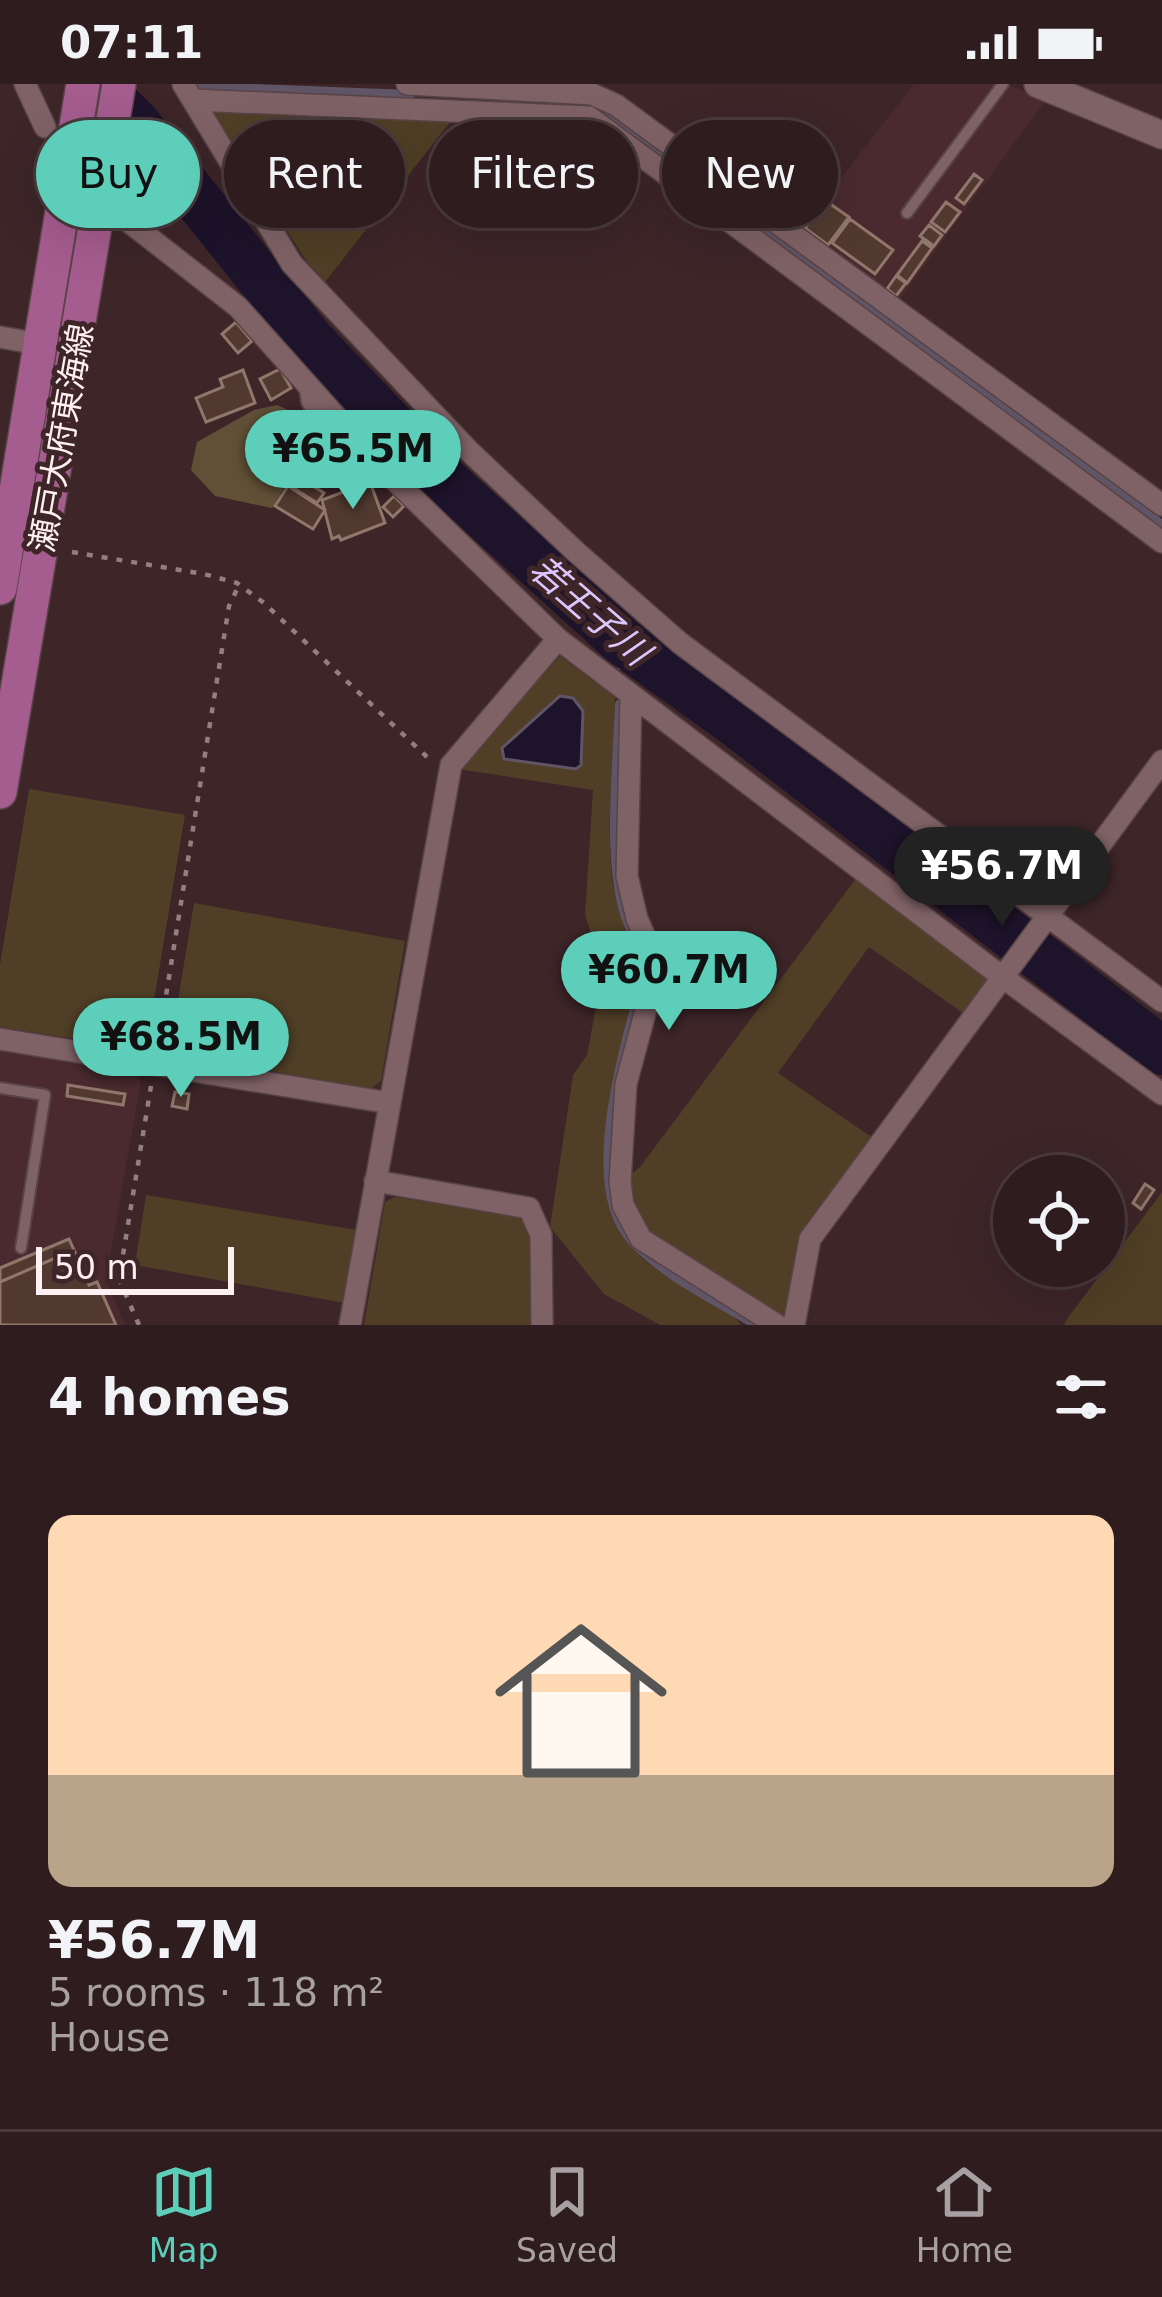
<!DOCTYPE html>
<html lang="en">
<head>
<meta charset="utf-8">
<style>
  body { margin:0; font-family:"DejaVu Sans","Noto Sans JP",sans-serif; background:#3a292b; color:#f1f3f6; height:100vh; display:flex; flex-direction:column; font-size:45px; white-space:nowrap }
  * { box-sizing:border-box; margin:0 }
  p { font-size:39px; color:#a7a1a4 }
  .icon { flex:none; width:66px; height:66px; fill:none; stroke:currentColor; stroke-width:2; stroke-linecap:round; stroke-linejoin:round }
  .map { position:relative; height:1241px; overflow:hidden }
  .details { display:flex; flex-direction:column; background:#2e1c1e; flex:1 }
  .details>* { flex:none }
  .banner { position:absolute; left:36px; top:36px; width:1092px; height:108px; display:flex; gap:24px }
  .fabs { position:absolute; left:993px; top:1071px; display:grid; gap:24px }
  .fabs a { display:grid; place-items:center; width:132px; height:132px; border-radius:50%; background:#2e1c1e; box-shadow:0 12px 48px #0002,0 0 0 3px #493a3c; font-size:60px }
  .scale { position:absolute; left:36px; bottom:30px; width:198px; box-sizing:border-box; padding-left:12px; border:6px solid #fef0f2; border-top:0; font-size:33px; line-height:42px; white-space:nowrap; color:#fef0f2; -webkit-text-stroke:9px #3d2528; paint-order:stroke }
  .price { position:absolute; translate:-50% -102px; padding:0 27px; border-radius:42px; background:#5dceb9; color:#111; font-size:39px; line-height:78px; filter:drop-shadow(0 3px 6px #0008) }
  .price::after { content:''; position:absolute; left:50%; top:72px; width:36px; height:27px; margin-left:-18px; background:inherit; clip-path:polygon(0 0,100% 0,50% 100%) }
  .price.active { background:#222; color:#fff }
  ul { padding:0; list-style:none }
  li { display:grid; align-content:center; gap:24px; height:636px; padding:0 48px }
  li span { display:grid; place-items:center; height:372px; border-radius:24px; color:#555 }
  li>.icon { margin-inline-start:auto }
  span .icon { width:216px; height:216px; fill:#fffc; stroke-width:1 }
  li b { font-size:51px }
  h2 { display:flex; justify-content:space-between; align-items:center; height:144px; padding:0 48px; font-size:51px }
  .chip { padding:0 42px; border-radius:54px; background:#2e1c1e; box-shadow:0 12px 48px #0002,0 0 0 3px #493a3c; font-size:42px; line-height:108px }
  .chip.active { background:#5dceb9; color:#111 }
  .status { display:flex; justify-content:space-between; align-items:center; height:84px; padding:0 60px; background:#2e1c1e; direction:ltr }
  .status svg { height:33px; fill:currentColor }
  .menu { display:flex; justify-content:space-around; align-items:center; height:168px; border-top:3px solid #493a3c; background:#2e1c1e; font-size:33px; color:#a7a1a4 }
  .menu a { display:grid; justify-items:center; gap:6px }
  .menu .active { color:#5dceb9 }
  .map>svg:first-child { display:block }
</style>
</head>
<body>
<div class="status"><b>07:11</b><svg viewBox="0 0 49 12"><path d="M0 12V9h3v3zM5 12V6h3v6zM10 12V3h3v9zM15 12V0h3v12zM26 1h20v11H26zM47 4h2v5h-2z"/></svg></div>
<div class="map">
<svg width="1162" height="1241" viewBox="0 0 1162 1241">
  <rect width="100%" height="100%" fill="#3d2528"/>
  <path fill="#4a2a2f" d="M914,0H1005L1046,16L897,219L800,147Z
    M0,966L132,987L141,997L106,1196L125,1241H0Z"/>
  <path fill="#503f26" d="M218,21L454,33L325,198L307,178L212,30Z
    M560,572L615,613C614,672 606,734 612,793C615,825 633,852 639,883C624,948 588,1076 615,1139C620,1152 633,1165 643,1175C669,1198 725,1217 741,1241H660L604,1210L550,1143L573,991L587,971L603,886L585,831L593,706L458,685Z
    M29,705L185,731L147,958L135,964L0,943V881Z
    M857,793L987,892L989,899L966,931L869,863L778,989L873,1054L803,1147L790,1232L779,1235L657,1159L632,1131L626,1094L640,1083Z
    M194,819L405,857L381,997L371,1005L177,970L171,959Z
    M1162,1108V1241H1064L1067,1235Z
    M146,1111L357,1146L345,1219L135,1181Z
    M395,1113L524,1134L532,1145L533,1241H364L385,1118Z"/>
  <path fill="#615036" d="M277,321C305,332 326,357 314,389L287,399L272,424L215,412L191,386L197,358L254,326Z"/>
  <path fill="#1d132a" stroke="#605566" stroke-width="3" d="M560,612L573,614L583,627L581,681L576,685L504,675L502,664Z"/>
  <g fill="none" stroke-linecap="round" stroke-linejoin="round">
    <path stroke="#605566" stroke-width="8" d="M198,2L411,10
      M599,23L1162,440
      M621,582L622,557
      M619,620C617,681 603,797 632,849
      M644,879C631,949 576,1098 632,1158C665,1193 714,1216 755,1241"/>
    <path stroke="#1d132a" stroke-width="48" d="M96,0L136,39L310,256L442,394L622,557L733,637L1162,967"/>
  </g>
  <path fill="#51392f" stroke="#91766b" stroke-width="3" d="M974,90L982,96L964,120L956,114Z
    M826,117L849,133L828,161L805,144Z
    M946,118L960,128L945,148L931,138Z
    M850,135L893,166L875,190L832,159Z
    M929,141L942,151L934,162L920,152Z
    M922,157L932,164L907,199L897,191Z
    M896,192L906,199L896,212L887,205Z
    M236,238L252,257L238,269L222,250Z
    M280,285L291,304L271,316L260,295Z
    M243,286L255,319L206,338L196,314L223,303L220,295Z
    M302,395L324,409L317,419L295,405Z
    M370,398L385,439L341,456L339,452L332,455L322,416Z
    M288,402L325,426L313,445L275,422Z
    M394,412L404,422L393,433L383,423Z
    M68,1001L125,1010L123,1021L67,1012Z
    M175,1008L189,1010L187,1025L172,1022Z
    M1145,1100L1154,1106L1141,1125L1133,1119Z
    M69,1155L74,1166L0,1198V1184Z
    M74,1166L89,1201L97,1198L116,1241H0V1198Z"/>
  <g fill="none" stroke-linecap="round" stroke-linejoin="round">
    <g stroke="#584347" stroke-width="14">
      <path id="service" d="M907,129L1003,0
        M305,306L307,319L328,354L338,385
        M0,1004L45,1011L21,1164"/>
    </g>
    <g stroke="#584347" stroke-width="24">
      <path id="minor" d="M25,0L45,43
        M183,0L292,180L469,367L575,467L680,559L1162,917
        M407,0L592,10L616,21L1162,421
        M194,16L589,33L1162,458
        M124,134L238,223L380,382L558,555L1001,892L1162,1010
        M0,253L39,260
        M631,611L627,792L637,835L651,866L655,892L626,1000L620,1098L623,1121L641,1155L777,1241
        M0,955L390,1019
        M375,1097L529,1124L541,1151L542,1241
        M350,1241L451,681L558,555
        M794,1241L810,1155L1162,677"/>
    </g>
    <g stroke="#584347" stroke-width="30">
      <path id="tertiary" d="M1038,0L1162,51"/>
    </g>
    <g stroke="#584347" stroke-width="36">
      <path id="primary" d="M0,504L83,0
        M0,708L119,0"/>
    </g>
    <path stroke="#937f82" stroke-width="4.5" stroke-dasharray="6 9" stroke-linecap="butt" d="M72,468L204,490L237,499L264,519L427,673
      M159,955L229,522L239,501
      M139,1241L119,1195L151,1002"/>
    <use href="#service" stroke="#7f6266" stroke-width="10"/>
    <use href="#minor" stroke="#7f6266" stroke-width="21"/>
    <use href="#tertiary" stroke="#7f6266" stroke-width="27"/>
    <use href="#primary" stroke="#a55c8f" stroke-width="33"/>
  </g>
  <g text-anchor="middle" stroke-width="10" stroke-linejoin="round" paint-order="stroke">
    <g font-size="33" fill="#fef0f2" stroke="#3d2528">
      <text transform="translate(61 354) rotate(-80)" y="12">瀬戸大府東海線</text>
    </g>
    <g font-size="36" font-style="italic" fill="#dbc7fd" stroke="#3d2528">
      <text transform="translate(590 526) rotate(41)" y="13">若王子川</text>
    </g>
  </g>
</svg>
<div class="fabs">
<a><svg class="icon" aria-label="locate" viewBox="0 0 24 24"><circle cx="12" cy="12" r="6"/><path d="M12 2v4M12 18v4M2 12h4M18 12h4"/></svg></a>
</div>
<div class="scale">50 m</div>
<b class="price" style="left:353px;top:428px">¥65.5M</b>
<b class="price active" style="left:1002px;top:845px">¥56.7M</b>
<b class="price" style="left:669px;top:949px">¥60.7M</b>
<b class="price" style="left:181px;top:1016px">¥68.5M</b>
<div class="banner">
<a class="chip active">Buy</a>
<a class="chip">Rent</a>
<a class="chip">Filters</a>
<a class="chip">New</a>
</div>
</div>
<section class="details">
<h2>4 homes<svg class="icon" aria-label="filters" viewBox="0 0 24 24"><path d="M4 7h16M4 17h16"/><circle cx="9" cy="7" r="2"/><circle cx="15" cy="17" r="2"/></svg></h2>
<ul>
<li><span style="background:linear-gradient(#ffd9b3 70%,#b9a48a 0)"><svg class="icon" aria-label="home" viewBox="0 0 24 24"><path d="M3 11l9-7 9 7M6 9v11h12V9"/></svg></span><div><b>¥56.7M</b><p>5 rooms · 118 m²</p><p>House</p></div></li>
</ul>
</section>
<nav class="menu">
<a class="active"><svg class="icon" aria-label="map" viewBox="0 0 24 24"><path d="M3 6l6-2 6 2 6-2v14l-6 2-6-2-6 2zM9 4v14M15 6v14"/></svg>Map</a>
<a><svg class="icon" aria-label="saved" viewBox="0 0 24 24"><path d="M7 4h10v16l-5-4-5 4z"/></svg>Saved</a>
<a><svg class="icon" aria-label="home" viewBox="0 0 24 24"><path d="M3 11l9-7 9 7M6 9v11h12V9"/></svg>Home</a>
</nav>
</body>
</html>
